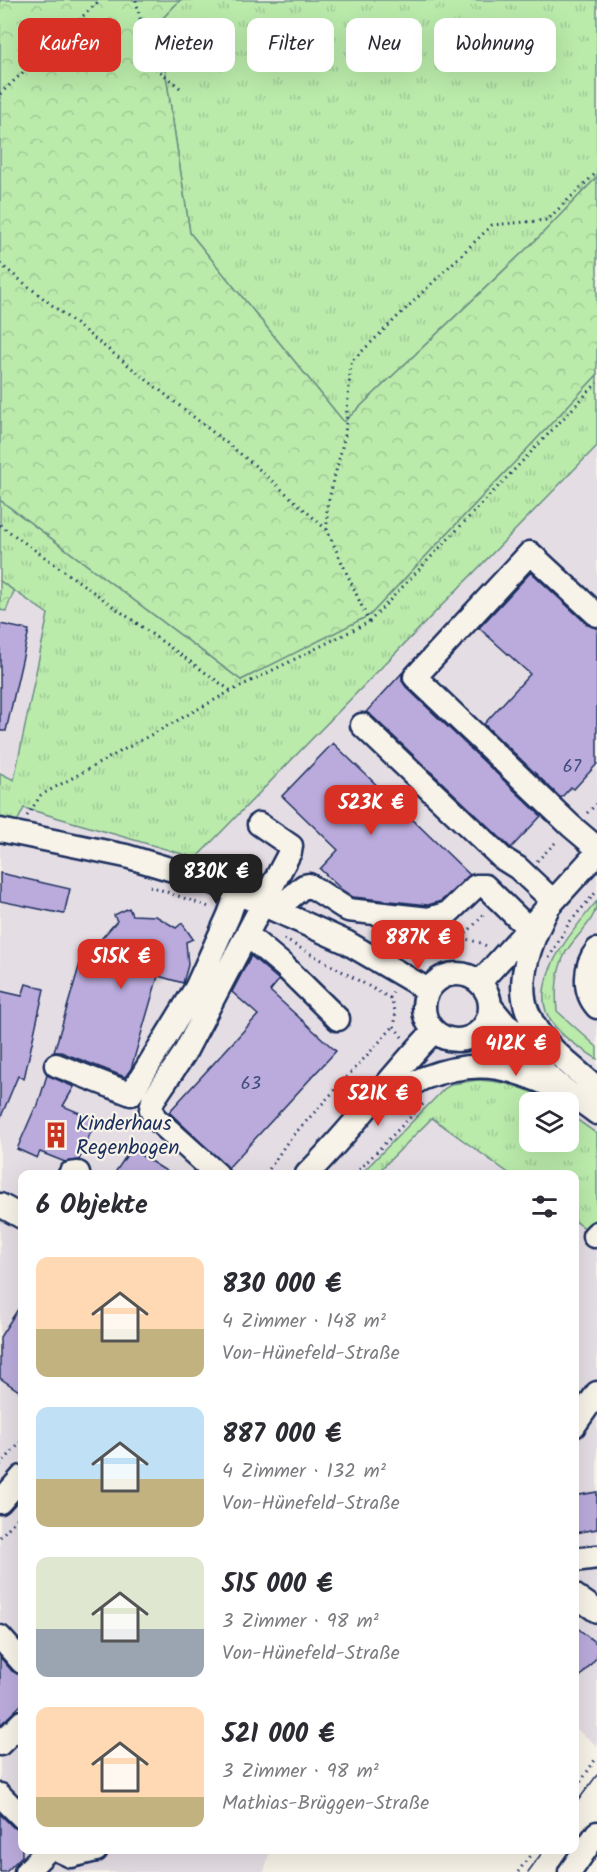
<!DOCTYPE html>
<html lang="de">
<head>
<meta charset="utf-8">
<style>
  body { margin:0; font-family:Kalam,sans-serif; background:#f7f7f7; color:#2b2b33; height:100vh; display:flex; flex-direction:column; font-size:22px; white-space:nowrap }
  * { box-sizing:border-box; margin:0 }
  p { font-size:20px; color:#7c7c81 }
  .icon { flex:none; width:33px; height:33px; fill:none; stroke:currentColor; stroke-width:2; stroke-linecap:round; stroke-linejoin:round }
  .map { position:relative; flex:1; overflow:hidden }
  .panel { position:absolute; left:18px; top:1170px; width:561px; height:684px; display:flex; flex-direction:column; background:#fff; border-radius:12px; box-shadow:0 6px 24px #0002 }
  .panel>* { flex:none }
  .banner { position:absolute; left:18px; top:18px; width:561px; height:54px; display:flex; gap:12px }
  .controls { position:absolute; left:519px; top:1092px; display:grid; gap:12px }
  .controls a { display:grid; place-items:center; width:60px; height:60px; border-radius:12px; background:#fff; box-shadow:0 6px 24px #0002; font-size:30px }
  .price { position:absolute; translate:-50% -51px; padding:0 14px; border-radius:12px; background:#d93025; color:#fff; font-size:20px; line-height:39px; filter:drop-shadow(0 2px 3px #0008) }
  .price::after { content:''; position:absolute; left:50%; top:36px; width:18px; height:14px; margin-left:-9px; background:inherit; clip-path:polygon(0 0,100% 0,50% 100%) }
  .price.current { background:#222; color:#fff }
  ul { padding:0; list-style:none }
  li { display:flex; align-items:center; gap:18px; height:150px; padding:0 18px }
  li span { display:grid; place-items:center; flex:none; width:168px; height:120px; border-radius:12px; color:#555 }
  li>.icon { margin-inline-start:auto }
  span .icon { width:72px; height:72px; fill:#fffc; stroke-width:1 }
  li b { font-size:26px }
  h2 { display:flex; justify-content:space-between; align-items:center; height:72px; padding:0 18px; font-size:26px }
  .tag { padding:0 21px; border-radius:12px; background:#fff; box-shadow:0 6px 24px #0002; font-size:21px; line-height:54px }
  .tag.current { background:#d93025; color:#fff }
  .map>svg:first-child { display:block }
</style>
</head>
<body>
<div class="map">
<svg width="597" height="1872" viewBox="0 0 597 1872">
  <defs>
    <pattern id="grass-tufts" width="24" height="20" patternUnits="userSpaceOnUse" patternTransform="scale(1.5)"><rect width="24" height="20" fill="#baebab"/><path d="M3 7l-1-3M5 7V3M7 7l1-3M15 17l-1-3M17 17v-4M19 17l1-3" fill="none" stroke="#9fca96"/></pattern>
    <pattern id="forest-crowns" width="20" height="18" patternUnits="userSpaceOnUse" patternTransform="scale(1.5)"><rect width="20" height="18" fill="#baebab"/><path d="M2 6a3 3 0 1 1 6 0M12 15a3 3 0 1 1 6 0" fill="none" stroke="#9fca96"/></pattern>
  </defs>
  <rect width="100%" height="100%" fill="#f7f3e8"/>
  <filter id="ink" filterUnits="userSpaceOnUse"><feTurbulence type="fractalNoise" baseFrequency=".0167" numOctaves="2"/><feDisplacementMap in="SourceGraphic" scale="12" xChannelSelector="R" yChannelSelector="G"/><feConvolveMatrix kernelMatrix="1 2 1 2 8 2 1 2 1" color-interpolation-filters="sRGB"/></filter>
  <g filter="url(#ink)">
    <path fill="#e5dde4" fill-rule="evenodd" d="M597,446V1746L574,1727V1174H22V1850H270L264,1872H0V581L48,614L10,803L196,858ZM530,1102H568V1142H530Z"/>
    <path fill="url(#grass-tufts)" stroke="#6a8d84" stroke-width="1.5" d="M180,0H597V177L539,237L344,422L190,233L158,23Z
      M597,375V446L196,858L24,808L17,822L0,820V773L14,780L48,614L0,581V500L241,680L370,615Z
      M597,901C597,920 575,936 566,952C556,971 555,990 557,1011L597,1047V1059C582,1049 564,1039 553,1024C523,986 573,930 597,901Z
      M477,1080C505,1081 528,1088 551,1102H530V1142H568L569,1114L597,1134V1220L589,1231L575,1221L574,1174H510L432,1118L376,1174H361L444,1089L452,1084Z"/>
    <path fill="url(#forest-crowns)" stroke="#6a8d84" stroke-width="1.5" d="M0,0H180L158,23L190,233L344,422L539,237L597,177V375L370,615L241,680L0,500Z
      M0,581L14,591L6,611L0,610Z"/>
    <path fill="#baabdc" stroke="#1b2f5e" stroke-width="1.5" d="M531,572L588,625L597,628V764L574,789L571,787L561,798L484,724L530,674L479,628Z
      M0,624L29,630L6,731H0Z
      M402,673V681L406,687L541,816L511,848L371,715L366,712Z
      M333,743L470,875L441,901L428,905L353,897L341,889L320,869L338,850L282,796Z
      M0,873L70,889L64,914L0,901Z
      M129,908L132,915L156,916L176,928L182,923L193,939L186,942L188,965L183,983L158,976L131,1069L125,1077L61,1052H54L83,953L95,957L102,938L117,921L114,915Z
      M251,956L279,980L270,991L336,1051L228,1168L169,1112L258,1015L232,992Z
      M26,984L44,989L24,1079L18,1076L0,1119V991L22,996Z
      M47,1075L74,1087L63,1106L96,1120L79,1160L65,1162L40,1152L37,1158L17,1149L35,1108H37Z
      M131,1149L171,1174H114Z
      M22,1303V1393L0,1378V1337Z
      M597,1492V1529L574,1533V1496Z
      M574,1625L597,1644V1657L574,1684Z
      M0,1657L12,1671L22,1675V1704L0,1725Z
      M0,1814L13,1827L22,1830V1856L6,1872H0Z"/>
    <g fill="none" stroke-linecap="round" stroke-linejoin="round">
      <g stroke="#1b2f5e" stroke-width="27">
        <path id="minor" d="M597,615L530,553L415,677L571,826L597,848
          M362,725L502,858L518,868L553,901
          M0,830L126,856L213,882L346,942L428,990
          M549,906C533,936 514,979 528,1013C540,1044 573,1067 597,1088
          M276,910L304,886L309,885L348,910L429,919L448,913L476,886H485L529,929
          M247,935L284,966L338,1019
          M597,950C584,966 583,992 597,1007
          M424 1007a33 33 0 1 1 66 0a33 33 0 1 1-66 0Z
          M480,982L597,853
          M491,1007L506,1025L549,1055
          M471,1037C507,1034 543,1074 570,1094C579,1100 588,1106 597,1113
          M56,1065L131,1094L196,988L229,915L237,892
          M374,1101C379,1099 383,1100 388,1099C401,1095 411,1083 424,1078C483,1055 514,1069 568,1093
          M70,1174L78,1173
          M217,1174L155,1118L151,1110L153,1100L184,1054L290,852L291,846L259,824
          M307,1174C353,1129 389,1077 434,1031
          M0,1205L22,1217
          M594,1236L597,1233
          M574,1426L597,1393
          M0,1502L22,1477
          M574,1560L597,1557
          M574,1595L597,1611
          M0,1637L22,1662
          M0,1744L22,1722
          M0,1795L22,1817
          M58,1850L71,1856L96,1850
          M26,1872L48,1850
          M570,1872L597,1833"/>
      </g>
      <path stroke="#1b2f5e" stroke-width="3" stroke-dasharray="1.5 4.5" stroke-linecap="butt" d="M136,0L150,63L180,88
        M0,94L100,0
        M0,264L252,463L327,530L369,622
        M0,525L231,691
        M327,530V507L345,435L351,362L492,225L547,220L597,172
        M587,813L597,804
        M27,816L41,795L231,691L369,622L597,383
        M537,861L558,840
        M150,886L212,908
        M462,938L486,912
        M284,939L390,998
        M412,957C420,958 426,951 434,948C444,944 455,946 462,938L481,943L488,947
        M549,958L569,923L597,891
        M393,992L390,998C395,1007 397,1016 394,1026L402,1037
        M266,1174L288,1141L394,1026
        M355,1174L426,1101
        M0,1465L22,1441
        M0,1537L22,1513
        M574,1792L597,1757
        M518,1872L534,1850"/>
      <use href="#minor" stroke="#f7f3e8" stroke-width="22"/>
      <path stroke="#1b2f5e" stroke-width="1.5" d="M574,1806L597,1775
        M528,1872L544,1850"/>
    </g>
  </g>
  <defs>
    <g id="building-bare" transform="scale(2.07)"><path d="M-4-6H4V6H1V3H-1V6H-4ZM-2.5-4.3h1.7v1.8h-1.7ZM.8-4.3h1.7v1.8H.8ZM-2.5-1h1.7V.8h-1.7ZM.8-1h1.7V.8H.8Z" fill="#c8321e" stroke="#f7f3e8" stroke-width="2.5" paint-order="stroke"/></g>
  </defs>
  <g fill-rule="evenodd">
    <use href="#building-bare" x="56" y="1135"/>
  </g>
  <g text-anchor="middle" stroke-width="4.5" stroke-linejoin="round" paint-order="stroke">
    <g font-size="18" fill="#434e7e">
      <text x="572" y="772">67</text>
      <text x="251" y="1089">63</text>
    </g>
    <g font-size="21" fill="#1b2f5e" stroke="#f7f3e8" text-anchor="start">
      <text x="76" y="1130">Kinderhaus<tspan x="76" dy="24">Regenbogen</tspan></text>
    </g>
  </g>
</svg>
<div class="controls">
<a><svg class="icon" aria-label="layers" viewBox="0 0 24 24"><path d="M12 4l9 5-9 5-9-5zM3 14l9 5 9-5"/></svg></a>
</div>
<b class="price" style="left:371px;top:836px">523K €</b>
<b class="price current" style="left:216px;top:905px">830K €</b>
<b class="price" style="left:418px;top:971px">887K €</b>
<b class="price" style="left:121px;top:990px">515K €</b>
<b class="price" style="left:516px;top:1077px">412K €</b>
<b class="price" style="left:378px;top:1127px">521K €</b>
<div class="banner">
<a class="tag current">Kaufen</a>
<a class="tag">Mieten</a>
<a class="tag">Filter</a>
<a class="tag">Neu</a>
<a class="tag">Wohnung</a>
</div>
<section class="panel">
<h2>6 Objekte<svg class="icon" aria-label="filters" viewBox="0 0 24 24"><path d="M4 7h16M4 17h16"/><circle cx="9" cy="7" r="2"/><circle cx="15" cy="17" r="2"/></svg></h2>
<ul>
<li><span style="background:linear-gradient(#ffd9b3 60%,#c2b280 0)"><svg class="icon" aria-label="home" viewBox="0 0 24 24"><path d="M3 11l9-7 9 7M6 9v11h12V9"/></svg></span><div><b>830 000 €</b><p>4 Zimmer · 148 m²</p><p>Von-Hünefeld-Straße</p></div></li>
<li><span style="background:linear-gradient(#bfe0f5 60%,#c2b280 0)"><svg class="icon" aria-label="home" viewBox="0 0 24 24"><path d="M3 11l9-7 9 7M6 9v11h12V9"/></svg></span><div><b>887 000 €</b><p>4 Zimmer · 132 m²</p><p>Von-Hünefeld-Straße</p></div></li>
<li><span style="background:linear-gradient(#dfe7d0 60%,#9aa5b1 0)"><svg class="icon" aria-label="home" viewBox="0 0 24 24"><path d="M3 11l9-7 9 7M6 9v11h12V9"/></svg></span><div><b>515 000 €</b><p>3 Zimmer · 98 m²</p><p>Von-Hünefeld-Straße</p></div></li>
<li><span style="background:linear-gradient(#ffd9b3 75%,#c2b280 0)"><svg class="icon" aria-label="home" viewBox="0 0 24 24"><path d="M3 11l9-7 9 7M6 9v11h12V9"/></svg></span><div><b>521 000 €</b><p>3 Zimmer · 98 m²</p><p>Mathias-Brüggen-Straße</p></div></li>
</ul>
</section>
</div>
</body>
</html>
